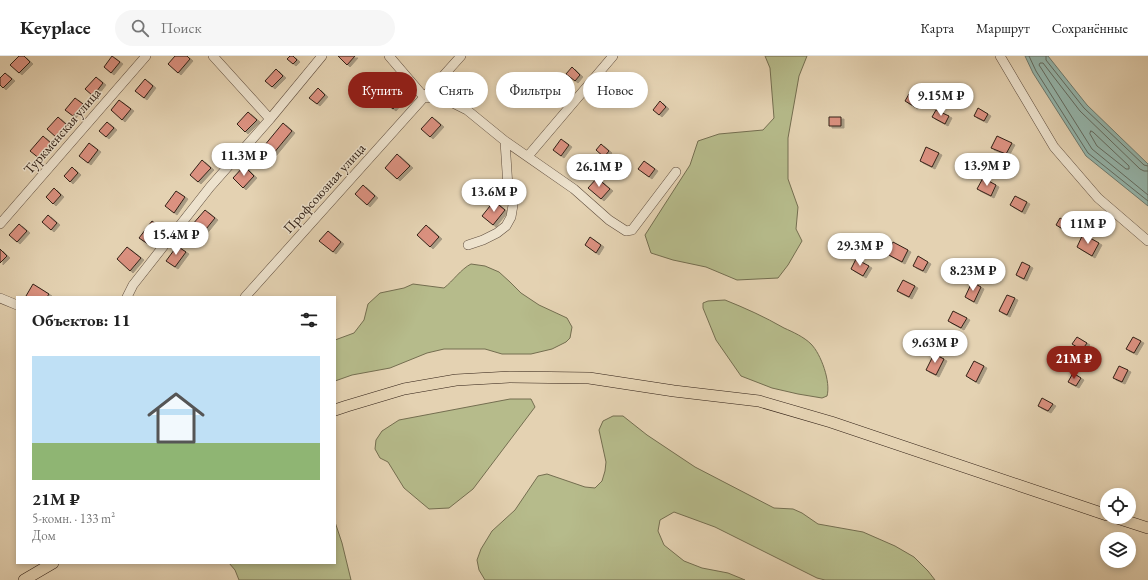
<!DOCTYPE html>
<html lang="ru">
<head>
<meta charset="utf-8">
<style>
  body { margin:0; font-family:"EB Garamond",serif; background:#f6f6f6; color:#222; height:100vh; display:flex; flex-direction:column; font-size:15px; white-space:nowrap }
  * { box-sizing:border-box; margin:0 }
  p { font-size:13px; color:#767676 }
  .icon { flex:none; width:22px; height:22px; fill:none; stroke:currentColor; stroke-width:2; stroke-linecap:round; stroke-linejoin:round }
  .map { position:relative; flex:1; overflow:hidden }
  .drawer { position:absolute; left:16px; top:240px; width:320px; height:268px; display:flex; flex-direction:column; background:#fff; border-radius:0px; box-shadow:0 2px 6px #0003 }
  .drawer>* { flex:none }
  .guide { position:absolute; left:348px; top:16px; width:380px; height:36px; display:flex; gap:8px }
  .fabs { position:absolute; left:1100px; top:432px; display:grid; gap:8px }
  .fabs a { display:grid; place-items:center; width:36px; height:36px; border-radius:50%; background:#fff; box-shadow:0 2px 6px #0003; font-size:20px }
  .price { position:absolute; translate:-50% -34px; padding:0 9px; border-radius:14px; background:#fff; color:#222; font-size:13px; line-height:26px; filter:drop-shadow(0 1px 2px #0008) }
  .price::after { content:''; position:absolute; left:50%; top:24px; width:12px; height:9px; margin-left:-6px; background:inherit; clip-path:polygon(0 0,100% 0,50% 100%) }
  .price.active { background:#8f2418; color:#fff }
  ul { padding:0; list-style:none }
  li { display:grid; align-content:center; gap:8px; height:212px; padding:0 16px }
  li span { display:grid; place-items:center; height:124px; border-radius:0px; color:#555 }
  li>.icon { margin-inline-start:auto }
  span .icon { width:72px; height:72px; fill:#fffc; stroke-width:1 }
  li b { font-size:17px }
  h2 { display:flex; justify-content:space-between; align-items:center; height:48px; padding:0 16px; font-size:17px }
  .tag { padding:0 14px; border-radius:18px; background:#fff; box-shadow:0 2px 6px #0003; font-size:14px; line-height:36px }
  .tag.active { background:#8f2418; color:#fff }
  header { display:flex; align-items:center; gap:24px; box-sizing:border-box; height:56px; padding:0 20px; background:#fff; border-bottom:1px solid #e0e0e0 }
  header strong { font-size:19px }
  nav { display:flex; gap:22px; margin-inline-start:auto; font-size:14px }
  .search { width:280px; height:36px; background:#f6f6f6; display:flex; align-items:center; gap:10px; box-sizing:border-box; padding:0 14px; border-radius:22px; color:#767676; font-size:15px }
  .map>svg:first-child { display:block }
</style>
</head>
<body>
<header>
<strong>Keyplace</strong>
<div class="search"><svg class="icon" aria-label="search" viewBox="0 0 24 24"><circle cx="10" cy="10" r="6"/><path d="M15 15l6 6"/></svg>Поиск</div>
<nav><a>Карта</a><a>Маршрут</a><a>Сохранённые</a></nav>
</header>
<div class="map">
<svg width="1148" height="524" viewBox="0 0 1148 524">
  <defs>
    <filter id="shadow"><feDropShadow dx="3" dy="2" stdDeviation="0" flood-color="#0004"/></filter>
  </defs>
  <rect width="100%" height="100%" fill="#e4d2b2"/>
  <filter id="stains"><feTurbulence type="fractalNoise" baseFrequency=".005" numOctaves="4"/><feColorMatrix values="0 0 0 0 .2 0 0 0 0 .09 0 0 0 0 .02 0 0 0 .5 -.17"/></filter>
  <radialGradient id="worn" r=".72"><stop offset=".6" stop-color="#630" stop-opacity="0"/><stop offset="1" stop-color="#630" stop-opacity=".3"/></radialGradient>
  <path fill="#b6bb8b" stroke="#746e50" d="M765,0H807L799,20L788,82V123L798,151L796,173L802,185L788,209L778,222L737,224L706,211L673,204L651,197L645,179L690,109L698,85L719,78L763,74L774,62L770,12Z
    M471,208L485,210L499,216L510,226L521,237L539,249L567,262L572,271L570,282L566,286L552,293L531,298H502L485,293H444L427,297L390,312L352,319L335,325V284L354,277L364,264L368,248L380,237L404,232L413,228L444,232C453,225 461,213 471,208Z
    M725,244C745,252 765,261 784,272C793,276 804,281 811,288C821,298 831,326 827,340L822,342L798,338L772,332L741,320L716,284L703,252V247L708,245Z
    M510,343H531L535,351L473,433L449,452L429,453L404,432L388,406L380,402L375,393L376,384L382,375L399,364Z
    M613,360H623L647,379L695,411L774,452L793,453L802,457L818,468L863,476L895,490L914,501L928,515L935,524H825L817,522L715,471L674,456L660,464L658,475L664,489L684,505L702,512L728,517L745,524H485L479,514L477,504L481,493L492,475L515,454L538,420L547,418L585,431L595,432L602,425L605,415L606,406L599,374L603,365Z
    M335,466L342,487L351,524H239L235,514L229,507H335Z"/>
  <path fill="#95b7ae" stroke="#6d7b71" d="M1025,0H1048L1087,49L1148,108V150L1086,100L1033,17Z"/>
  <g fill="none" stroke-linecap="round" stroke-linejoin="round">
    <path stroke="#636c62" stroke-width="1" d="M1029,0L1036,15L1088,97L1148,145
      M1046,0V4L1084,52L1144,109L1148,110
      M1091,75L1093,76L1129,110V113H1126L1097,90L1090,78Z
      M1148,115H1144L1140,113L1080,55L1043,7H1040L1039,9L1041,12L1092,93L1148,139"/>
  </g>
  <path fill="#db9180" stroke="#312016" filter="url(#shadow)" d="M19,0H24L30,6L19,17L10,9Z
    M112,0L120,6L111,17L104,11Z
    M175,0H187L190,3L178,17L168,8Z
    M290,0H293L297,4L293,8L287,3Z
    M338,0H355L347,9Z
    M572,11L580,19L575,25L566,18Z
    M276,13L283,20L272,31L265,25Z
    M5,17L12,23L3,32L0,29V22Z
    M469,19L481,30L473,39L460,28Z
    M96,21L103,27L93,40L85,33Z
    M611,21L618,26L610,34L604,29Z
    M145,23L153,30L144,42L135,35Z
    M318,32L325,39L317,48L309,42Z
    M389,38L399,46L393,53L383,45Z
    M909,38L919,43L915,51L905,45Z
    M75,42L83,48L73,60L65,54Z
    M119,44L131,53L122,64L111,54Z
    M660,45L666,51L659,59L653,54Z
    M978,52L988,58L984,65L974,60Z
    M936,54L949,60L945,68L932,61Z
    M248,56L257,64L245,76L237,68Z
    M58,61L68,70L57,82L47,73Z
    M432,61L441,69L430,81L421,73Z
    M829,61H841V70H829Z
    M107,66L114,72L106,81L99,75Z
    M283,67L292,75L273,98L264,90Z
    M43,80L52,88L40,103L30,95Z
    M997,80L1012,87L1006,98L991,92Z
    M561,83L569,89L561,100L553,94Z
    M89,87L98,94L88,107L79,100Z
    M601,88L609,95L604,101L596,94Z
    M926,91L939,97L932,111L920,105Z
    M397,98L410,110L397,123L385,112Z
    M202,104L211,112L198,126L190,119Z
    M644,105L655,113L649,121L638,113Z
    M244,110L254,120L243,132L233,122Z
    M72,111L78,117L70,126L64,120Z
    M597,122L610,133L601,143L588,132Z
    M983,122L996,129L991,140L977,133Z
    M363,129L375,140L367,149L355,138Z
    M54,132L61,139L53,148L46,141Z
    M176,135L185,141L174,157L165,150Z
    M1015,140L1027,146L1022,156L1010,149Z
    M494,145L505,154L493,169L482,160Z
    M205,154L215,162L202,178L192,169Z
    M48,159L57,167L51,174L42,166Z
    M1060,162L1070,168L1066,175L1056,169Z
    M152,165L160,171L148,188L139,182Z
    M19,168L27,175L17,186L9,179Z
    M426,169L439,181L430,191L417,179Z
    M328,175L341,186L333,196L319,185Z
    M1083,178L1099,187L1092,200L1077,191Z
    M590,181L601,189L596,197L585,189Z
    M893,186L908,194L902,206L887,198Z
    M177,190L186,196L175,211L166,205Z
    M127,191L141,202L130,215L117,203Z
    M0,193L7,200L0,207Z
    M918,200L928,206L923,215L913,210Z
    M856,203L869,210L863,220L851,213Z
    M1022,206L1030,210L1024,223L1016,219Z
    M903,224L915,230L909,241L897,235Z
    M972,226L981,231L974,246L965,241Z
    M33,228L49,238L47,241H28L26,240Z
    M1007,239L1015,242L1007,259L999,255Z
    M953,255L967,262L961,272L948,265Z
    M1077,281L1087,287L1082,294L1072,288Z
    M1133,281L1141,285L1134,297L1126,293Z
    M934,298L944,303L936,319L926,314Z
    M974,305L984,310L976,326L966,320Z
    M1119,310L1128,314L1122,326L1113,322Z
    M1073,317L1081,322L1076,330L1068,326Z
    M1042,342L1053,348L1048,355L1038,350Z"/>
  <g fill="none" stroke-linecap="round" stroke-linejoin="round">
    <g stroke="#5e4c3d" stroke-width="10">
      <path id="minor" d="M213,0L270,63
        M389,0L424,41L447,44L467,54L505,85L574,133L609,164L626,175L632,174L676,116
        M1000,0L1054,91L1098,142L1148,185
        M528,100L613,0
        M0,168L146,0
        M468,189L483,184L497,177L506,170L511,161L513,149L508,131L505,85
        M127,241L133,229L210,131L270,63L322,0
        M245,241L461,0
        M0,242L17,249"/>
    </g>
    <g stroke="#312016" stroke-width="12">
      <path id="major" d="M335,354L347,350L404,333L456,324L510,321L589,322L674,335L759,345L831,366L1107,459
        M1114,461L1148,472
        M24,524L53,507"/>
    </g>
    <use href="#minor" stroke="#ede2cd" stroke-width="9"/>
    <use href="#major" stroke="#e4d2b2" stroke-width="11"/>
  </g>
  <g text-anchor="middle" stroke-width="3" stroke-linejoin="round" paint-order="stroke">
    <g font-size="14" fill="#312016" stroke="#ede2cd">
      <text transform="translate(62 75) rotate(-49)" y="5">Туркменская улица</text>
      <text transform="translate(324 132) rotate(-48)" y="5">Профсоюзная улица</text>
    </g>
  </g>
  <rect width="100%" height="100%" filter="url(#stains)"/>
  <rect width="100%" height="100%" fill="url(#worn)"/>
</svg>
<div class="fabs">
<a><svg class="icon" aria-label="locate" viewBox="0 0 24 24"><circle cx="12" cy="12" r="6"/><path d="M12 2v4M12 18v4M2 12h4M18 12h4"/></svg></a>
<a><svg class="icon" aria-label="layers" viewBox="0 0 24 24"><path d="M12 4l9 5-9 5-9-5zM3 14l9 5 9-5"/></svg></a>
</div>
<b class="price" style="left:941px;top:61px">9.15M ₽</b>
<b class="price" style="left:244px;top:121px">11.3M ₽</b>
<b class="price" style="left:987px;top:131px">13.9M ₽</b>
<b class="price" style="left:599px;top:132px">26.1M ₽</b>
<b class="price" style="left:494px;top:157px">13.6M ₽</b>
<b class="price" style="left:1088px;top:189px">11M ₽</b>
<b class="price" style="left:176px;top:200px">15.4M ₽</b>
<b class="price" style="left:860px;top:211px">29.3M ₽</b>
<b class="price" style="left:973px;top:236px">8.23M ₽</b>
<b class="price" style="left:935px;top:308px">9.63M ₽</b>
<b class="price active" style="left:1074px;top:324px">21M ₽</b>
<div class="guide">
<a class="tag active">Купить</a>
<a class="tag">Снять</a>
<a class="tag">Фильтры</a>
<a class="tag">Новое</a>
</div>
<section class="drawer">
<h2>Объектов: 11<svg class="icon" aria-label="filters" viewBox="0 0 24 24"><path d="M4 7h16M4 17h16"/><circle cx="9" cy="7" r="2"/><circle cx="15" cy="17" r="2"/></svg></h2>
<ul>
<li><span style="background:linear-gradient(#bfe0f5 70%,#8fb573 0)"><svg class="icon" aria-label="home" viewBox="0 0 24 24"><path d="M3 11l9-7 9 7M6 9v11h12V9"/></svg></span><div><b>21M ₽</b><p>5-комн. · 133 m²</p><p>Дом</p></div></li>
</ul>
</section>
</div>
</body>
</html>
